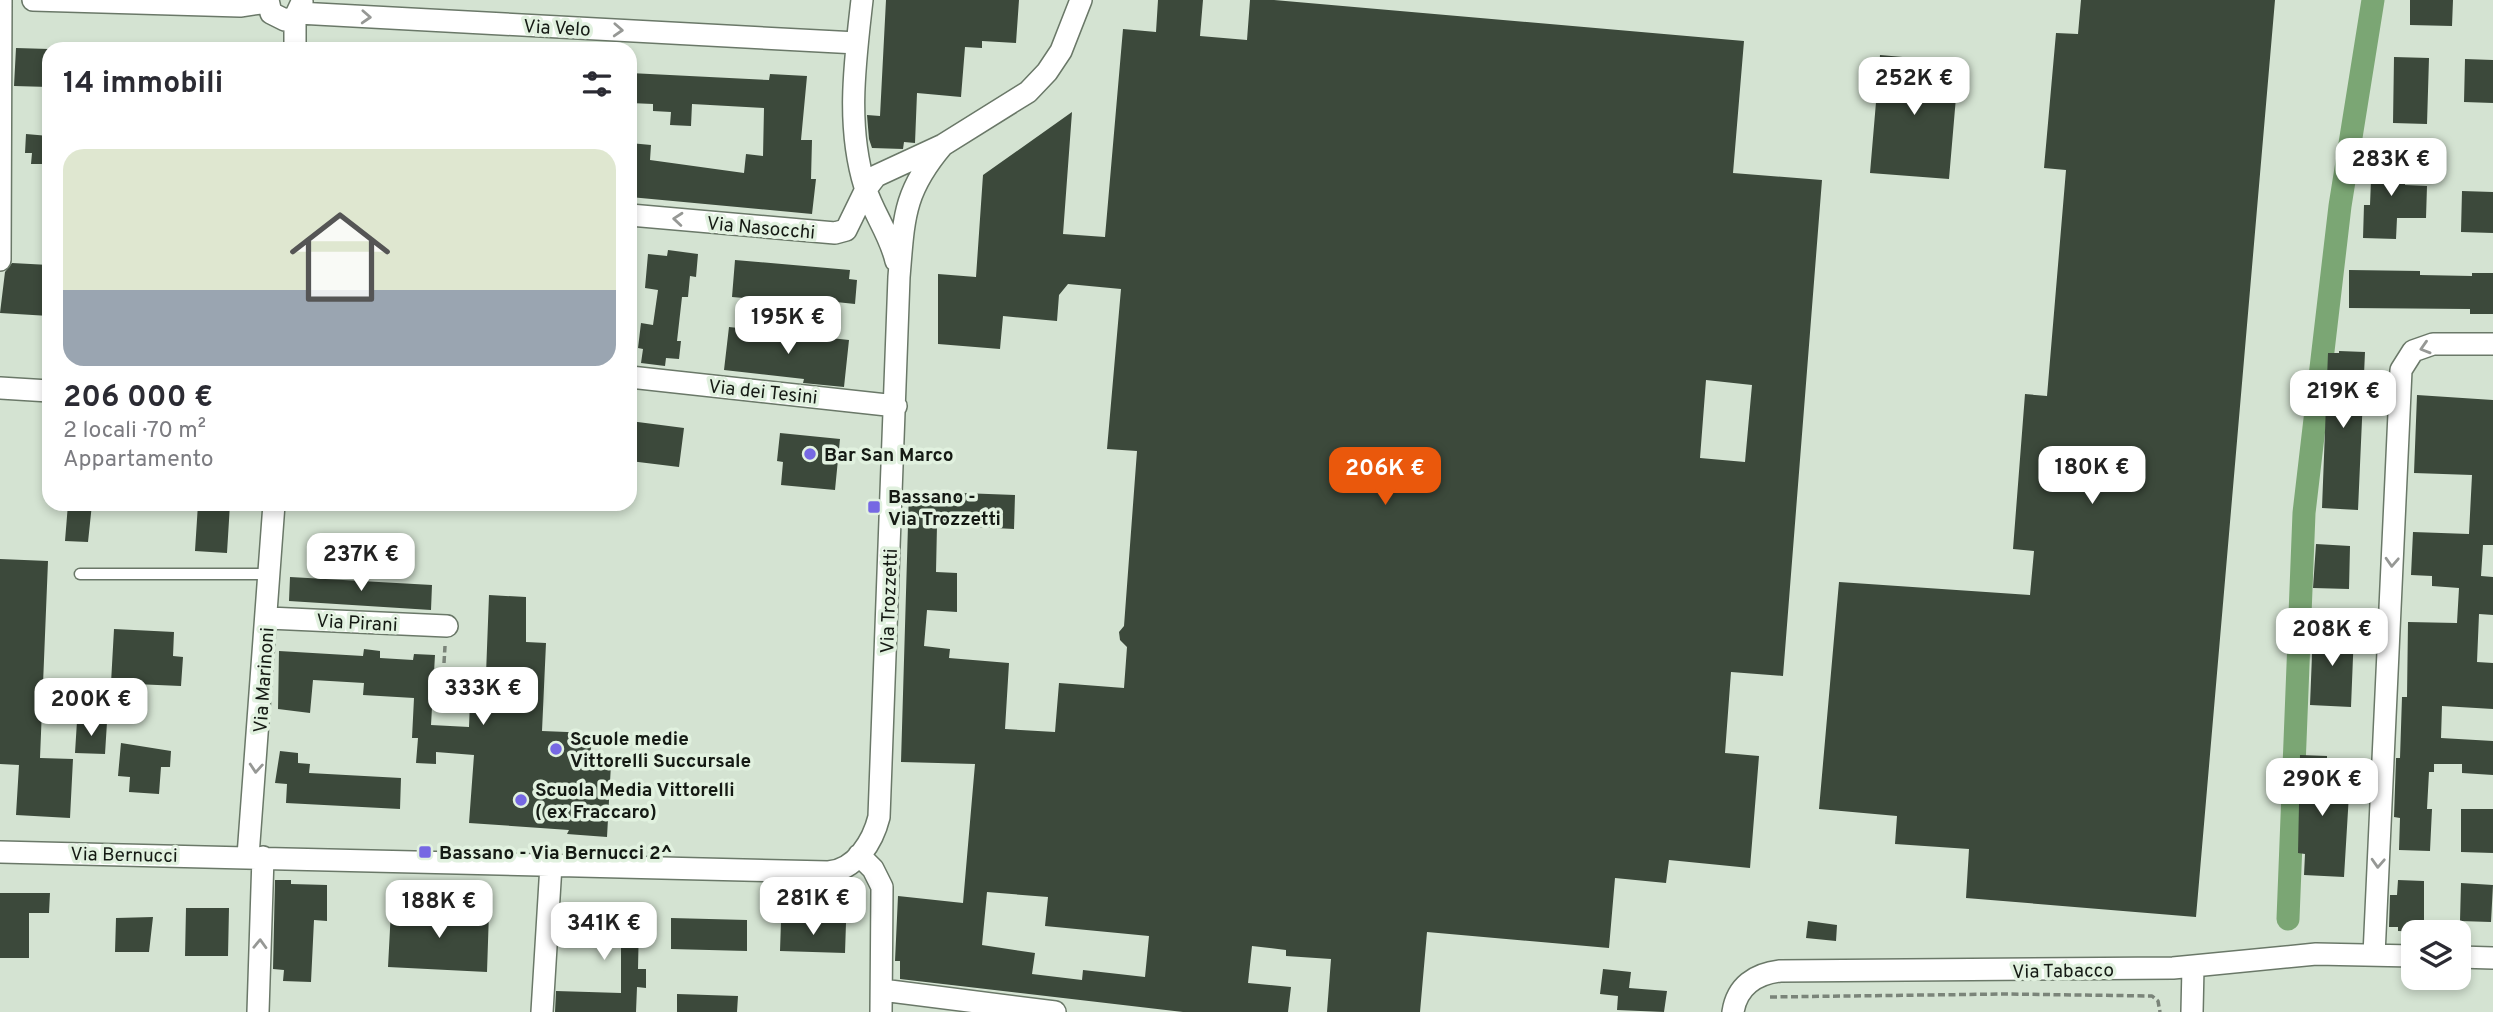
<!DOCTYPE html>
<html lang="it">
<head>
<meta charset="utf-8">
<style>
  body { margin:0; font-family:Overpass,sans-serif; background:#f7f7f7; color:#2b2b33; height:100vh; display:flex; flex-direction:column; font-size:26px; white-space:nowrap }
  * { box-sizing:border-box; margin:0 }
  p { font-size:23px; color:#7c7c81 }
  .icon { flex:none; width:38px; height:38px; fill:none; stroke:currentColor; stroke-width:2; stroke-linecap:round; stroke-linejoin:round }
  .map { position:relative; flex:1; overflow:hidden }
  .side { position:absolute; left:42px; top:42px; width:595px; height:469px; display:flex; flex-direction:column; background:#fff; border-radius:21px; box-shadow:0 4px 10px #0003 }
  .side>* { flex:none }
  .fabs { position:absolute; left:2401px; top:920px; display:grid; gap:14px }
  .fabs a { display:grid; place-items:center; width:70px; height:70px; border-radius:14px; background:#fff; box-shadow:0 4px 10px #0003; font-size:35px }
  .price { position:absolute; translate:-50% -60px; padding:0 16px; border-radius:14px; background:#fff; color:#222; font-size:23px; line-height:46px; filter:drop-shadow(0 2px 4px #0008) }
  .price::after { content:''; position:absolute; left:50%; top:42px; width:21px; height:16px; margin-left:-10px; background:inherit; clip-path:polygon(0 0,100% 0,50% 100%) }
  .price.on { background:#ea580c; color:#fff }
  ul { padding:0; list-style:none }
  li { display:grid; align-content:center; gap:14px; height:371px; padding:0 21px }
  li+li { border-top:2px solid #e1e1e2 }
  li span { display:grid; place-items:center; height:217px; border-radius:21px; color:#555 }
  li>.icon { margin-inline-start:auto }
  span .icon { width:126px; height:126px; fill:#fffc; stroke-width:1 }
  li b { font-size:30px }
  h2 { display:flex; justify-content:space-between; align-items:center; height:84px; padding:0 21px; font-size:30px }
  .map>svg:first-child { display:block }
</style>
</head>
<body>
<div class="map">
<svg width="2493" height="1012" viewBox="0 0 2493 1012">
  <rect width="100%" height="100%" fill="#d4e3d2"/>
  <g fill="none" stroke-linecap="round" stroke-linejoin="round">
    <path stroke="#7ba674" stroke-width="23" d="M2288,919L2304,513L2340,206L2373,0"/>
  </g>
  <path fill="#3c493b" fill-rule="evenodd" d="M886,0H1019L1016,43L982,41V48L965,47L961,97L917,93L915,143L904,142L903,149L872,148L869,139L867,115L880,116Z
    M1158,0H1203L1200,36L1247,40L1250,0H1274L1744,41L1733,173L1822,180L1783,676L1731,672L1725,753L1759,756L1750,868L1669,860L1666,883L1615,878L1609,948L1427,932L1420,1012H1327L1331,959L1286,956V950L1252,946L1248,983L1291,987L1288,1012H1183L900,979V961H895L898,896L963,903L975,764L901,762L909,491L1015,495L1014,529L937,525L936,572L957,573V612L927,610L924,646L950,649L949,658L1009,663L1005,729L1055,732L1059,683L1124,688L1127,647L1120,640L1119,632L1124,626L1137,451L1107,449L1121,289L1068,284L1059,295L1057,321L1003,316L1000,349L938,344V274L976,277L983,175L1072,112L1063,234L1105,237L1123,29L1156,32ZM1706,380L1752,385L1745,462L1700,458ZM987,892L1048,897L1045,926L1149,936L1145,977L1083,970L1082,980L1032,974L1035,953L982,945Z
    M2081,0H2275L2196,917L1966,898L1969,849L1895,844L1897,816L1819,809L1839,582L2030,595L2034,551L2013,549L2025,394L2047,396L2066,170L2044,168L2056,33L2078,34Z
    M2410,0H2453L2452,26L2410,25Z
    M16,48L49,49V87L14,86Z
    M1880,55L1959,62L1949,179L1870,173Z
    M2394,57L2429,58L2427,124L2393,123Z
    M2465,59L2493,60V103L2464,102Z
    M630,73L769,80L770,74L807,76L801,140H812L811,179H816L812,214L630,197V143L651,145L650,160L744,173L746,154L763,156L764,108L692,104L691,126L670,125L671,112L653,111V104L630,103Z
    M26,134L49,136V164H31L32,153H25Z
    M2372,155L2406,156L2405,185L2427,186L2426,218H2397L2396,239L2363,238L2364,205H2370Z
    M2462,191L2493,192V233L2461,232Z
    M668,250L698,254L696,277L690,276L688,297H682L677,341H681L679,359L666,358L665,366L641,363L643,349L638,348L641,323L653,325L658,290L645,288L648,254L667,256Z
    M735,260L850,270L849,279L857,280L855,304L836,302L835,306L732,297Z
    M12,263L49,265V316L0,313L5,272Z
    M2349,270L2420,271V275L2472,276V273H2493V314H2470V309L2349,308Z
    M729,327L849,340L844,387L803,383L804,379L724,370Z
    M2339,351L2365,352L2358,510L2322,508L2328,353H2339Z
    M2417,395L2493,400V545H2483L2481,576L2493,577V615L2479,614L2477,662L2493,663V709L2442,706L2441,738L2493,741V775L2462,773V764H2434V772H2429L2427,809H2432L2430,851L2399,850L2400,818L2394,817L2396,758H2400L2402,697H2407L2408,622L2457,623L2459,588L2432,586V576L2411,575L2413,532L2469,534L2472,475L2414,473Z
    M630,421L684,428L679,467L630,461Z
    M780,433L840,439L835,490L781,485L783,462L777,461Z
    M68,504H92L88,542L65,541Z
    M198,504H230L227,553L195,551Z
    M2316,544L2350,546L2349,589L2313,588Z
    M0,559L48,561L40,758L73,759L70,818L16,815L19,765L0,764Z
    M290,577L432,585L431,610L289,601Z
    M489,595L526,597V642L546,643L542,731L592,733L590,762L611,764L607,837L567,834L569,830L469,823L474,755L436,752V764L416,763L418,738H412L414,698L363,695L364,683L313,680L310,713L278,709L279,651L363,656L364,649L380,651V658L413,660L414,654L435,655L431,725L469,727L470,701H485Z
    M114,629L174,632L173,656L183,657L181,686L111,683Z
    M2313,630L2354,632L2351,707L2310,705Z
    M77,721L107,722L105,754L75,753Z
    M121,743L171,751L170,767H161L159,794L129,792L130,777L118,776Z
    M280,751L298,753V763L310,764L309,773L401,778L400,809L286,803L287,784L275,783Z
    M2300,755L2327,756V768H2343L2342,794H2349L2344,877L2304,875L2305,854L2298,853Z
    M2461,809H2493V853L2461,852Z
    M275,880H291V884L327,885V921L314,920L311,982L283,981L284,970L273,969Z
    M2398,880L2424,881V932L2398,931V927H2389L2390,895H2397Z
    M2461,883L2493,885L2491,922L2460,921Z
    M0,893H50L49,913H29V958H0Z
    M186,908H229L228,956H185Z
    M391,910L489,912L487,972L388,967Z
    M573,914L622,915V920L639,921L638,969H646V988L637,987L636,1012H555L556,991L621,993V948L559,947L561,918H573Z
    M153,917L149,952H115L116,918Z
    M671,918L747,920V951L671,949Z
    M781,921L846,923L845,953L780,951Z
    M1808,921L1837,925L1836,941L1806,938Z
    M1603,969L1631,972L1629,988L1667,991L1664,1012L1617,1010L1618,996L1600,994Z
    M677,994L738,996L737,1012H677Z"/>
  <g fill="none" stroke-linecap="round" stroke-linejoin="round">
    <g stroke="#6a7868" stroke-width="13">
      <path id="service" d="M80,574H270"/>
    </g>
    <g stroke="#6a7868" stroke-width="24">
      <path id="minor" d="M33,0L240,6L268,2
        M268,0L271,13L285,20L295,17L302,2
        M862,0C855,62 846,126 865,187C873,213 890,234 896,261
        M298,13L857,43
        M295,49V17
        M630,215L835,233L846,230L866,189L876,176L943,145L1028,92L1047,72L1061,51L1081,0
        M0,260L1,0
        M630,377L896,406
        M0,388L49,391
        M268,618L447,626
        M0,852L828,872C856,870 873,841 879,817L899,277C904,218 903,192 943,145
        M859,855L873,869L882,887L881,1012
        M248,856L274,504
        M2374,955L2401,370L2413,351L2433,344H2493
        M2459,957L2493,958
        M882,990L1055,1012
        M258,1012L263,857
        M542,1012L551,865
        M1733,1012C1737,986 1755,974 1780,971L2173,968L2316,954L2413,956
        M2192,1012L2193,967"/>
    </g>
    <path stroke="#7a8479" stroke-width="3.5" stroke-dasharray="7 3.5" stroke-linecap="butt" d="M444,663L445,646
      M1770,997L2005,994L2152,996L2158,1001L2160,1012"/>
    <use href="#service" stroke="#fff" stroke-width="10"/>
    <use href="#minor" stroke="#fff" stroke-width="21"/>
  </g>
  <defs><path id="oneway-chevron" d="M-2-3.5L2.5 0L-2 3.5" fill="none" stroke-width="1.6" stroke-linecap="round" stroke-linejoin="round" transform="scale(1.75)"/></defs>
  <g stroke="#969895">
    <use href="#oneway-chevron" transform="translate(366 17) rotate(3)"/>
    <use href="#oneway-chevron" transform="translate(618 30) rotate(3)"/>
    <use href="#oneway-chevron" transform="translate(678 219) rotate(-175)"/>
    <use href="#oneway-chevron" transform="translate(2425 348) rotate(163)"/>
    <use href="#oneway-chevron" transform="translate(2392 562) rotate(93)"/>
    <use href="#oneway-chevron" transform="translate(256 768) rotate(94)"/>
    <use href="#oneway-chevron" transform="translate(2378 863) rotate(93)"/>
    <use href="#oneway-chevron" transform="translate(260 944) rotate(-88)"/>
  </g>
  <g fill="#7668e3" stroke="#e1f1df" stroke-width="2.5">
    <circle cx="810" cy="454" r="7"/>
    <rect x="867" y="500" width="14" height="14" rx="3.5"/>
    <circle cx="556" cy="749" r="7"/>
    <circle cx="521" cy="800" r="7"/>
    <rect x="418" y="845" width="14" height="14" rx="3.5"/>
  </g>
  <g text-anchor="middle" stroke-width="7" stroke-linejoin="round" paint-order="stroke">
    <g font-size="19" fill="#151a14" stroke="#e1f1df">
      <text transform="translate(557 27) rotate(3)" y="7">Via Velo</text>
      <text transform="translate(761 227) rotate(5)" y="7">Via Nasocchi</text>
      <text transform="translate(763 391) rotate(6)" y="7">Via dei Tesini</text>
      <text transform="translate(888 601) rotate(-88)" y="7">Via Trozzetti</text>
      <text transform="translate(357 622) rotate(3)" y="7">Via Pirani</text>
      <text transform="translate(263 680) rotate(-86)" y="7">Via Marinoni</text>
      <text transform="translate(124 854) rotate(1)" y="7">Via Bernucci</text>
      <text transform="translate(2063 970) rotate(-1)" y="7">Via Tabacco</text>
    </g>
    <g font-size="19" font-weight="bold" fill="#151a14" stroke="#e1f1df" text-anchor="start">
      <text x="824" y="461">Bar San Marco</text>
      <text x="888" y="503">Bassano -<tspan x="888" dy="22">Via Trozzetti</tspan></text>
      <text x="570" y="745">Scuole medie<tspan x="570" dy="22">Vittorelli Succursale</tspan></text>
      <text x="535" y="796">Scuola Media Vittorelli<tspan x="535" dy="22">( ex Fraccaro)</tspan></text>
      <text x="439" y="859">Bassano - Via Bernucci 2^</text>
    </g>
  </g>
</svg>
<div class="fabs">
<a><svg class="icon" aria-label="layers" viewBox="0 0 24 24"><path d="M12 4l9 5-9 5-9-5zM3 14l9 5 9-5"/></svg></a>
</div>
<b class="price" style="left:1914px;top:117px">252K €</b>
<b class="price" style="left:2391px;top:198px">283K €</b>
<b class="price" style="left:788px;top:356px">195K €</b>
<b class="price" style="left:2343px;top:430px">219K €</b>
<b class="price" style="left:2092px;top:506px">180K €</b>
<b class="price on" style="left:1385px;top:507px">206K €</b>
<b class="price" style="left:361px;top:593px">237K €</b>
<b class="price" style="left:2332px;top:668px">208K €</b>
<b class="price" style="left:483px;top:727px">333K €</b>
<b class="price" style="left:91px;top:738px">200K €</b>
<b class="price" style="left:2322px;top:818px">290K €</b>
<b class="price" style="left:813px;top:937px">281K €</b>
<b class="price" style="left:439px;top:940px">188K €</b>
<b class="price" style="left:604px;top:962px">341K €</b>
<section class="side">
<h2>14 immobili<svg class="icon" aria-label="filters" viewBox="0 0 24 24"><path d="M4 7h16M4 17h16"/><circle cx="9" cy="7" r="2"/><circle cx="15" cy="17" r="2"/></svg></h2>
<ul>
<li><span style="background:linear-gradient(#dfe7d0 65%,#9aa5b1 0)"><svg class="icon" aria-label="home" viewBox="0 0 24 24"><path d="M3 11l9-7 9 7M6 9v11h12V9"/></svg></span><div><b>206 000 €</b><p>2 locali · 70 m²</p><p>Appartamento</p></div></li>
</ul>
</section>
</div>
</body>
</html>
